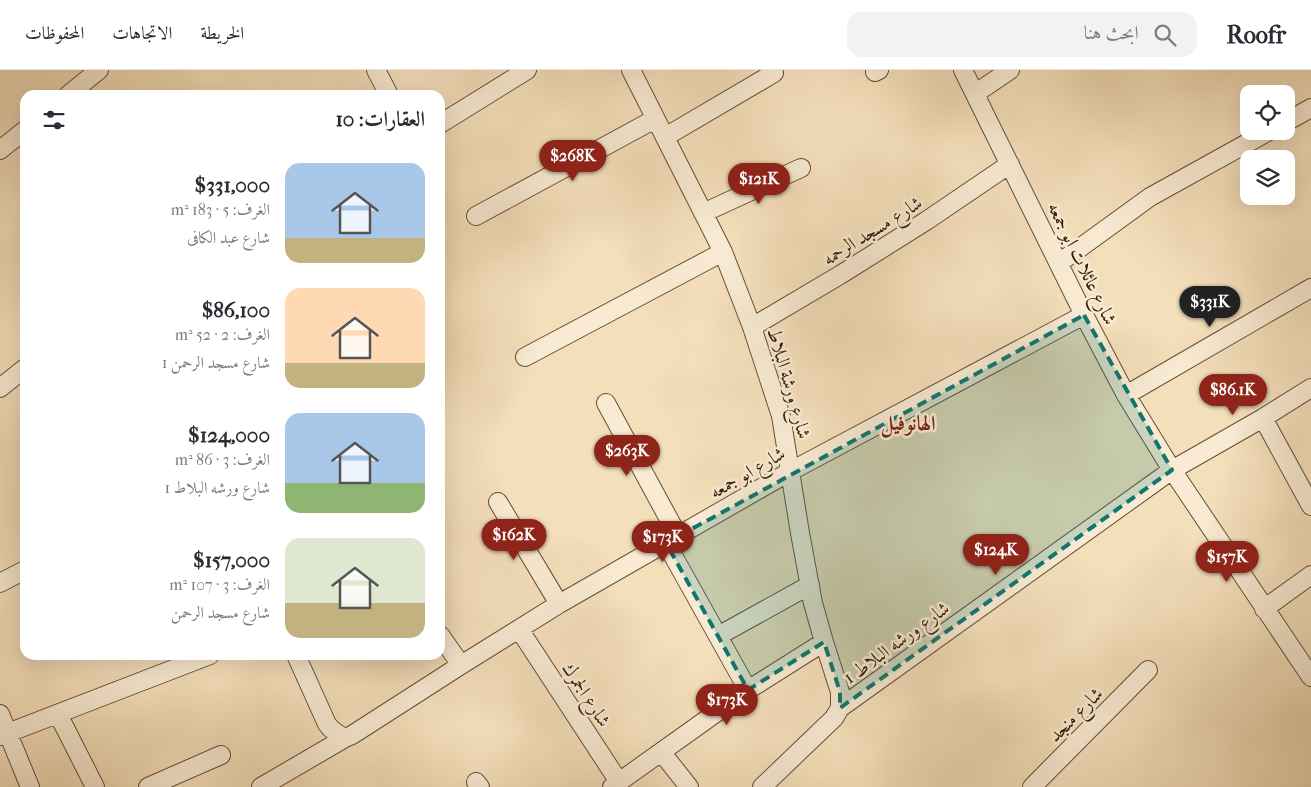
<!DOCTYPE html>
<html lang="ar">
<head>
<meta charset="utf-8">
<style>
  body { margin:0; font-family:"IM FELL French Canon",Amiri,serif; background:#f2f2f3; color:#2b2b33; direction:rtl; height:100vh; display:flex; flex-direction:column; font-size:19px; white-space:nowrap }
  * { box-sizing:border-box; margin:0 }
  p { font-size:16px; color:#7c7c81 }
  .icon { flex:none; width:28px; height:28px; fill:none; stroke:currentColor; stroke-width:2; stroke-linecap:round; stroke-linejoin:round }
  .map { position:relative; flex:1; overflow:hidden; direction:ltr }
  .panel { position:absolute; left:20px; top:20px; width:425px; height:570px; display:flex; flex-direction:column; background:#fff; border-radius:15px; box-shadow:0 5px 20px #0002; direction:rtl }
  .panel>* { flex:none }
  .tools { position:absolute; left:1240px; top:15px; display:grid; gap:10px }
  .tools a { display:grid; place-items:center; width:55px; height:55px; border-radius:10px; background:#fff; box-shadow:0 5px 20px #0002; font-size:25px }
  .price { position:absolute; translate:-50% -42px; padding:0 11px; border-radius:18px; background:#8f2418; color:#fff; font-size:16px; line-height:32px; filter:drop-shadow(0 1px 2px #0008) }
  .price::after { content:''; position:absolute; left:50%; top:30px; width:15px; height:11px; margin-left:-8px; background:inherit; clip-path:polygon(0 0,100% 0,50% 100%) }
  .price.selected { background:#222; color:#fff }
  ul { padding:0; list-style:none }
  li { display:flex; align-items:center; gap:15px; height:125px; padding:0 20px }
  li span { display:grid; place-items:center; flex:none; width:140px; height:100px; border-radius:15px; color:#555 }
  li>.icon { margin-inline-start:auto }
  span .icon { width:60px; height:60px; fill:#fffc; stroke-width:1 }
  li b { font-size:21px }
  h2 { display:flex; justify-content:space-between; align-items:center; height:60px; padding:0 20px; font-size:21px }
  header { display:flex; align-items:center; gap:30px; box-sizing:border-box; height:70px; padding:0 25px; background:#fff; border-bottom:1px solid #e1e1e2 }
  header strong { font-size:24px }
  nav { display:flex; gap:28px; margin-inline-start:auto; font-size:18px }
  .search { width:350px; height:45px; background:#f2f2f3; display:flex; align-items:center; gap:12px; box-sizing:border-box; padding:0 18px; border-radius:15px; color:#7c7c81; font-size:19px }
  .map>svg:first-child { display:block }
</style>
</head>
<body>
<header>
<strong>Roofr</strong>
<div class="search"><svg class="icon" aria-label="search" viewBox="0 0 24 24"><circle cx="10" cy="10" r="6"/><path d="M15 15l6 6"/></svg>ابحث هنا</div>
<nav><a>الخريطة</a><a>الاتجاهات</a><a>المحفوظات</a></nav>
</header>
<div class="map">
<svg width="1311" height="717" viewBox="0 0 1311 717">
  <rect width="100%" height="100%" fill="#f4dfbb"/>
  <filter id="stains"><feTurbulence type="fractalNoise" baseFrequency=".004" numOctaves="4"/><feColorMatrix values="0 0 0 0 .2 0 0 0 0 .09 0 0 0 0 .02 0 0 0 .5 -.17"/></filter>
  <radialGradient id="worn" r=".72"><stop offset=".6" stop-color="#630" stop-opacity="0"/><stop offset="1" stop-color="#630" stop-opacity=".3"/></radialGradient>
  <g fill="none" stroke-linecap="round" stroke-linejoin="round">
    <g stroke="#634e35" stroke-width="20">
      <path id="street" d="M376,0L389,25
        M631,0L723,182L752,257L781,346L800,463L813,533L824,572L840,622V638L834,648L762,717
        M963,0L1084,245L1126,325L1172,400L1311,607
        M875,2L879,0
        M976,23L1010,0
        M68,25L99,0
        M1286,52L1311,38
        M440,54L527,0
        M665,67L774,3
        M0,80L25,60
        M703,143L801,98
        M476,146L655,49
        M1059,193L1150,127L1269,61
        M752,257L840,205L926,151L1010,94
        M525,287L723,182
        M0,318L25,298
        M1126,325L1311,218
        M606,333L678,466
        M1263,348L1311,436
        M498,432L559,534
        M666,473L748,620
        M0,513L25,500
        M1264,539L1311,505
        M519,559L619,712
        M440,565L461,595
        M718,566L810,515
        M296,585L327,654C332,661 337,664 345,668L352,665L461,595L559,534L791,401L1084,245
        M840,638L1172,400L1263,348L1311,318
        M0,644L30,717
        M58,644L95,717
        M0,666L210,585
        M662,683L689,717
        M476,712L480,717
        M148,717L221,685
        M261,717L345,668
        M612,717L748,620L824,572
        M1032,717L1148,600"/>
    </g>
    <use href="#street" stroke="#f8ead3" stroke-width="18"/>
  </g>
  <path fill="#0f766e" fill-opacity="0.2" stroke="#0f766e" stroke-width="4" stroke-dasharray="10 6" stroke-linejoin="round" d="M1084,245L1172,400L840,638V622L824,572L748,620L666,473Z"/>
  <g text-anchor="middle" stroke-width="5" stroke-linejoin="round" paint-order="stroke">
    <g font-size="19" fill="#331e08" stroke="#f8ead3">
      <text transform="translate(872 160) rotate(-32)" y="7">شارع مسجد الرحمه</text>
      <text transform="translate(1083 193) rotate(64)" y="7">شارع عائلات ابو جمعه</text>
      <text transform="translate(790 313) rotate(74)" y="7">شارع ورشة البلاط</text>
      <text transform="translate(747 402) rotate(-30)" y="7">شارع ابو جمعه</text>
      <text transform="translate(896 572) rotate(-36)" y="7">شارع ورشه البلاط 1</text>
      <text transform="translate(587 624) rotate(57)" y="7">شارع الجمرك</text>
      <text transform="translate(1075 644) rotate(-45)" y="7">شارع منجد</text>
    </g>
    <g font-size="21" font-weight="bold" fill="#7a1f14" stroke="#f8ead3">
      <text x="908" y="360">الهانوفيل</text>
    </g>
  </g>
  <rect width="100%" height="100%" filter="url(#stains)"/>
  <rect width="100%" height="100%" fill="url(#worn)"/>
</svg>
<div class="tools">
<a><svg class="icon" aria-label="locate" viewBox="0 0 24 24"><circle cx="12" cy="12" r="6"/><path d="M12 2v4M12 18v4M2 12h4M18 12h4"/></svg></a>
<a><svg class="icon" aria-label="layers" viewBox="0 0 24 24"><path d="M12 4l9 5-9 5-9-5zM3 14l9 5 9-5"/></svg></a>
</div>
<b class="price" style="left:573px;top:112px">$268K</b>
<b class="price" style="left:759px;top:135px">$121K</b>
<b class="price selected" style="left:1210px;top:258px">$331K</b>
<b class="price" style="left:1233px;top:346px">$86.1K</b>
<b class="price" style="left:627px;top:407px">$263K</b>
<b class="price" style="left:514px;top:491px">$162K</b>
<b class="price" style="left:663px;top:493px">$173K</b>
<b class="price" style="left:996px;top:506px">$124K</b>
<b class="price" style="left:1227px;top:513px">$157K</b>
<b class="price" style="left:727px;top:656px">$173K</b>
<section class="panel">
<h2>العقارات: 10<svg class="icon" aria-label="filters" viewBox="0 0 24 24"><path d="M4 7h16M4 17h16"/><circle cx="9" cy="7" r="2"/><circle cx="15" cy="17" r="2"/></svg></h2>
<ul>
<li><span style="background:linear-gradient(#a9c7e8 75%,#c2b280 0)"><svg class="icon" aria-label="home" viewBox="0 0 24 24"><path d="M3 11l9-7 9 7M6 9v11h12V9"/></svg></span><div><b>$331,000</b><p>الغرف: 5 · 183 m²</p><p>شارع عبد الكافى</p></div></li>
<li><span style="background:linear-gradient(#ffd9b3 75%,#c2b280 0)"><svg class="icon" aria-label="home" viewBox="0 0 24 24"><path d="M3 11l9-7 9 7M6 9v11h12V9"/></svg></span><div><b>$86,100</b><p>الغرف: 2 · 52 m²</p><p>شارع مسجد الرحمن 1</p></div></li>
<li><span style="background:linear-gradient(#a9c7e8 70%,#8fb573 0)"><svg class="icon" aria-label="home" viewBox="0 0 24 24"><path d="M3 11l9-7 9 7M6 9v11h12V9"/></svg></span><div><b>$124,000</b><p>الغرف: 3 · 86 m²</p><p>شارع ورشه البلاط 1</p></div></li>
<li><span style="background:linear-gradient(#dfe7d0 65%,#c2b280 0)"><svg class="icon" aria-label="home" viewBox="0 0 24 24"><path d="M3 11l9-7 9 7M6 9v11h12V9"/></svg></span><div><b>$157,000</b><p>الغرف: 3 · 107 m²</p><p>شارع مسجد الرحمن</p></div></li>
</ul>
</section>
</div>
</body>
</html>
